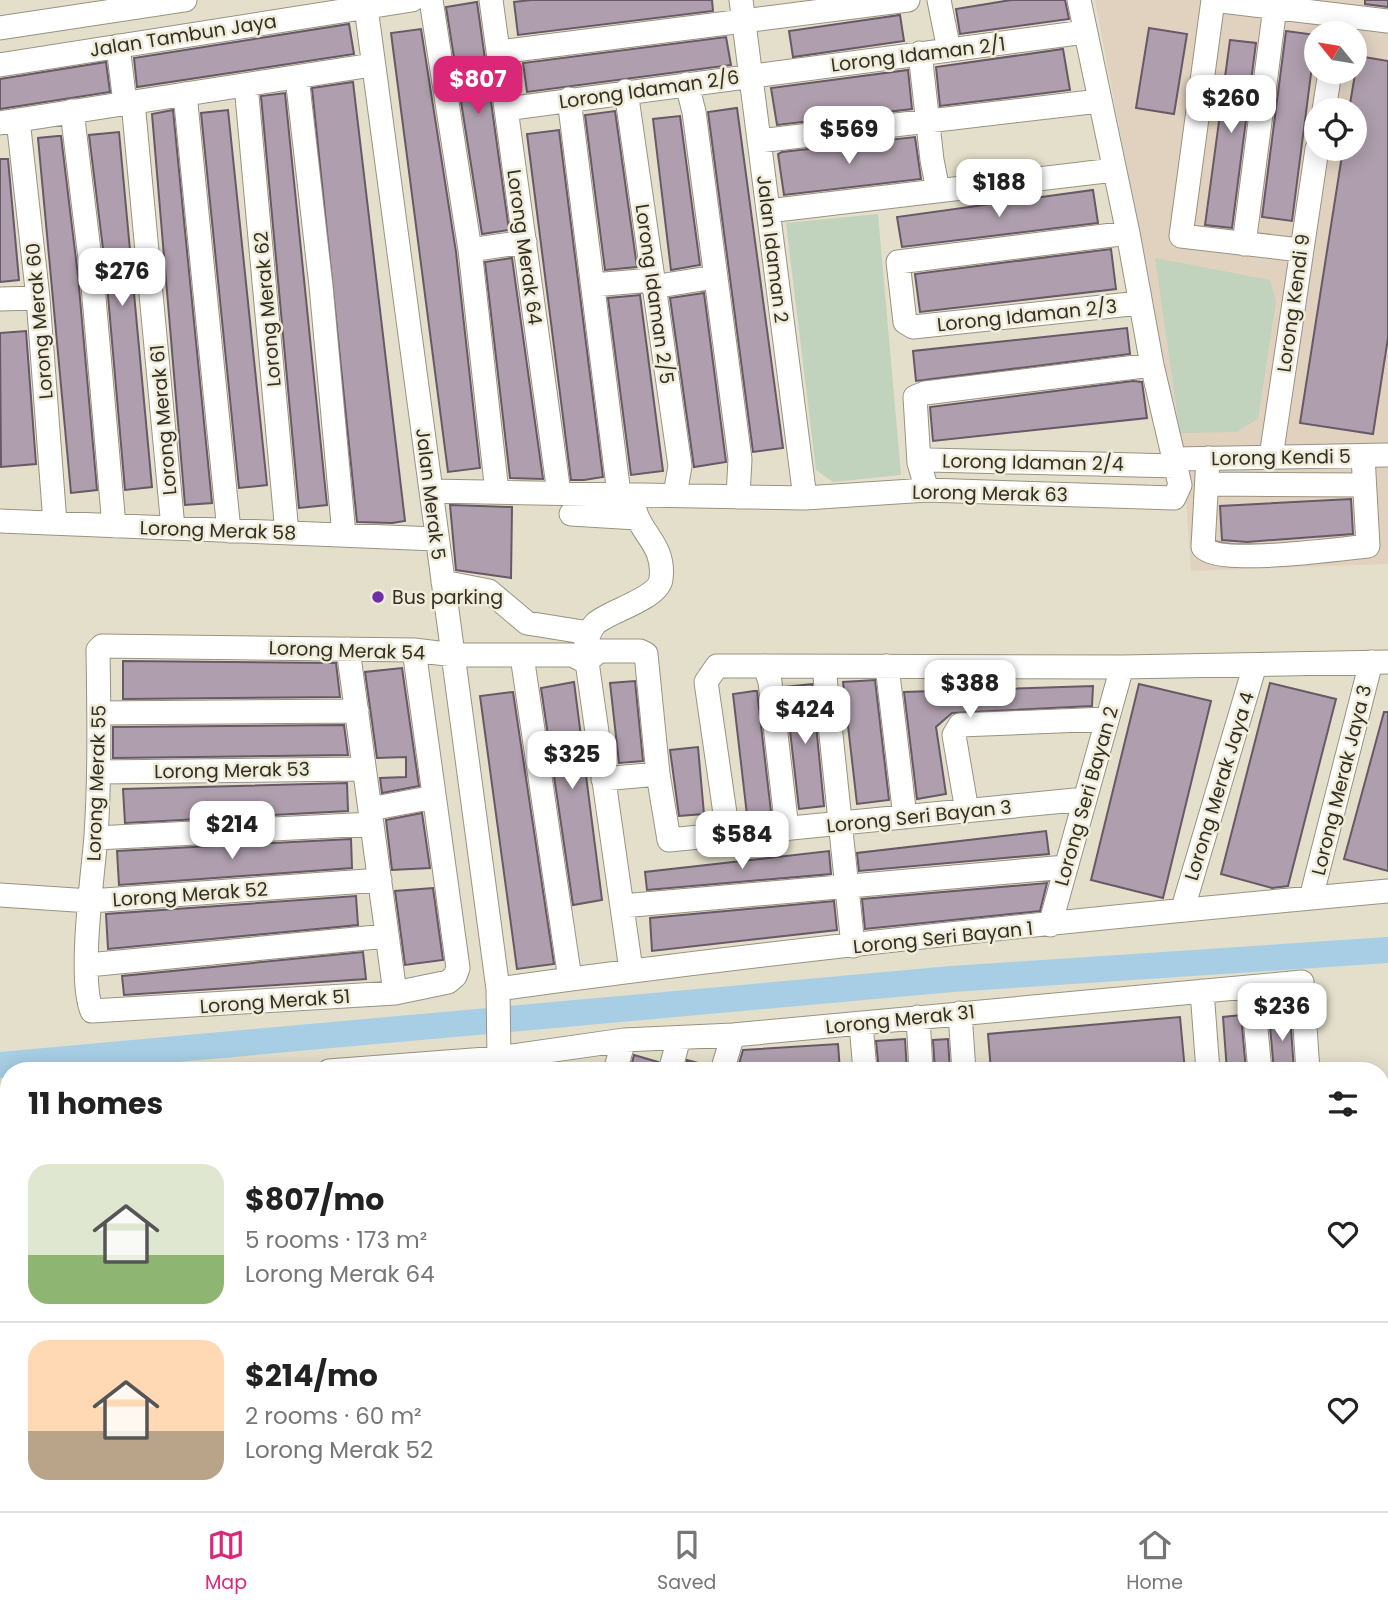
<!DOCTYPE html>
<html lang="en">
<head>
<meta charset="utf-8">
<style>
  body { margin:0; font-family:Poppins,sans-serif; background:#f2f2f2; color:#222; height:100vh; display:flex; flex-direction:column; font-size:26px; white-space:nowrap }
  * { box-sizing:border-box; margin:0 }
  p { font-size:23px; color:#767676 }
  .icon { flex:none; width:38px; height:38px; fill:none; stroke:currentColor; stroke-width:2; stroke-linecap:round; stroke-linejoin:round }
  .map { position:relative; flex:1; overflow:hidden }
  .side { position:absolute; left:0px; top:1062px; width:1390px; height:450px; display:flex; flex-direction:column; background:#fff; border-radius:28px 28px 0 0; box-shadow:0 4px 18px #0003 }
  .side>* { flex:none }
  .needle { width:46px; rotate:300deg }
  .controls { position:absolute; left:1304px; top:21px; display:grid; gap:14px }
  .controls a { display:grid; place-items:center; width:63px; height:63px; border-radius:50%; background:#fff; box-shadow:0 4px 18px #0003; font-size:35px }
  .price { position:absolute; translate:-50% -60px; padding:0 16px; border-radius:14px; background:#fff; color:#222; font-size:23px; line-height:46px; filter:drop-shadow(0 2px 4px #0008) }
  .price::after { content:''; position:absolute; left:50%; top:42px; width:21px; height:16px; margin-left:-10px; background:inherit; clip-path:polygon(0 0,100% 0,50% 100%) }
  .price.selected { background:#db2777; color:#fff }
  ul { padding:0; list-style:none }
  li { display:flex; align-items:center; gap:21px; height:175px; padding:0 28px }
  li+li { border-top:2px solid #e0e0e0 }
  li span { display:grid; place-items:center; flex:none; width:196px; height:140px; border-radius:21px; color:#555 }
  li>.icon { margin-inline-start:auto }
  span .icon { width:84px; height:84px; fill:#fffc; stroke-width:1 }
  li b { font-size:30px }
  h2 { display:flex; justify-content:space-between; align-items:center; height:84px; padding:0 28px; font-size:30px }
  .tab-bar { display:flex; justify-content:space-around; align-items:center; height:98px; border-top:2px solid #e0e0e0; background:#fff; font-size:19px; color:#767676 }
  .tab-bar a { display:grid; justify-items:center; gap:4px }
  .tab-bar .selected { color:#db2777 }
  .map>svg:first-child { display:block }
</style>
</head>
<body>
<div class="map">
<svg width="1388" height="1511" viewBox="0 0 1388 1511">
  <rect width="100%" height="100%" fill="#e4dfca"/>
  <path fill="#e1d2c0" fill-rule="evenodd" d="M1095,0H1388V564L1191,571L1184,470ZM1316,33H1354V72H1316ZM1316,110H1354V149H1316Z"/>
  <path fill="#e7cdd1" d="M1388,1349V1511H1343V1503H1381V1350Z"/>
  <path fill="#c1d2bd" d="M878,214L901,475L833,482L816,470L786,223Z
    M1155,258L1270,280L1276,302L1258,419L1236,432L1180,433Z
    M1381,1359H1388V1450L1381,1451Z
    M469,1503H655L657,1511H482Z"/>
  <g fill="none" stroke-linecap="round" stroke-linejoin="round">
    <path stroke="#a7cee4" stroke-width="26" d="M0,1065L952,979L1388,950"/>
  </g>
  <path fill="#af9fae" stroke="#675966" stroke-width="2" d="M531,0H712L713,11L518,35L514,2Z
    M1011,0H1065L1069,19L960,34L956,9Z
    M1365,0H1388V7L1365,4Z
    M477,2L509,230L482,234L446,7Z
    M900,15L904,41L793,57L789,31Z
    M349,24L354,54L137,87L134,58Z
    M1149,28L1187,34L1174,114L1136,108Z
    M421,29L456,252L480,468L448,472L391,33Z
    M1286,31L1316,35L1292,221L1262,217Z
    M726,37L731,65L527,92L523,63Z
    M1230,40L1256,43L1232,228L1205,225Z
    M1063,49L1070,90L940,106L936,67Z
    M1358,56L1388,61V338L1373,434L1300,423L1343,149H1354V110H1349Z
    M106,62L110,92L0,109V79Z
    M908,70L912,109L777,125L771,88Z
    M353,82L405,521L392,523L357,522L312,88Z
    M285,93L327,505L299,508L261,96Z
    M737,108L783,448L753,452L708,112Z
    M173,110L212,503L185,505L152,114Z
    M228,110L267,485L239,488L201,113Z
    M615,111L637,267L605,270L585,115Z
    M680,116L700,265L671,270L653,119Z
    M559,130L603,477L584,480H571L527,134Z
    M119,132L152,487L125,490L106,273L89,135Z
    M58,136H61L78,276L97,490L71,493L38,138Z
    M915,137L921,179L784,195L778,154L782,152Z
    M0,159H8L19,280L0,282Z
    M1093,190L1098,223L902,247L897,217Z
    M1111,249L1116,289L920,312L915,274Z
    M512,258L543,479L510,478L485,262Z
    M704,293L726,462L694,467L670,298Z
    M640,295L663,471L631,475L608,298Z
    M1127,328L1130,354L916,381L913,351Z
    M26,331L36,464L1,467L0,333Z
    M1133,381L1142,382L1147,418L933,441L930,407Z
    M1351,499L1353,534L1247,542L1222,540L1220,506Z
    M450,505L512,507L511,578L456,570Z
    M123,661L336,663L340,697L123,699Z
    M402,668L419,786L382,793L380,778L406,777V757L377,758L365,672Z
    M875,680L889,800L857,804L843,682Z
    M635,681L643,761L619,763L610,683Z
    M574,682L602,900L573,905L541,688Z
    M1270,683L1336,699L1288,886L1272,888L1221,874Z
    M812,684L824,806L799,809L785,687Z
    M1139,684L1211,701L1163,898L1091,880Z
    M1093,686L1092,706L952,713L936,727L946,794L917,799L904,692Z
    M754,691H757L771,812L747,815L733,694Z
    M513,692L554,964L517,969L480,696Z
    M1384,712H1388V871L1344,859Z
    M344,725L348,755L113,758V727Z
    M698,747L704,814L679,816L670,750Z
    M347,783L348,811L125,823L123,789Z
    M422,813L430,868L392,870L386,820Z
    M1046,831L1049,854L859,871L857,853Z
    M351,839L352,868L119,885L117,851Z
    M829,851L831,874L647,890L645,872Z
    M1047,883L1040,911L865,929L862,899Z
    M433,888L443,960L405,965L395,891Z
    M356,896L358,925L108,949L106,914Z
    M834,901L837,930L652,951L650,918Z
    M363,952L366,979L124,995L122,976Z
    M1290,1014L1294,1071H1274L1269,1015Z
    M1241,1015L1246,1071H1227L1223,1017Z
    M1180,1017L1185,1071H991L988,1034Z
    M905,1039L907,1071H879L876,1041Z
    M948,1039L950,1071H935L933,1040Z
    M838,1044L840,1071H737L743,1050Z
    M634,1055L658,1062L656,1071H630Z
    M687,1060L709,1066L708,1071H685Z"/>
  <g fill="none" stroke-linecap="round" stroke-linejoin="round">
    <g stroke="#989380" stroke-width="25">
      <path id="minor" d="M365,0L498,989L499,1058L497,1071
        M431,0L470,250L497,492
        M491,0L559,493
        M741,0L805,498
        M939,0L949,50
        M1213,0L1181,236L1300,250
        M1213,0L1388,21
        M0,28L185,0
        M118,46L125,103
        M499,52L908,0
        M920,53L932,160L938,190
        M0,65L412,0
        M297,77L321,286L344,535
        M687,84L694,112L740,459L738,497
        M246,85L287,533
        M626,91L680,466L675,495
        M185,94L229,531
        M569,99L619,494
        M133,102L173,528
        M506,109L1085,32
        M1324,110L1330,72
        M72,111L92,275L114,526
        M18,120L38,298L55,523
        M0,123L372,65
        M759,141L1099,101
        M768,211L1114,170
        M1128,233L898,262L905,322L913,327L1140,303
        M1244,244L1275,7
        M470,250L525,242
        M593,285L652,280
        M653,287L714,277
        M0,299L38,298
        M1271,457L1317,149
        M1208,458L1203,547C1219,566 1339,549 1368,546L1363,456
        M1174,459L1388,455
        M919,463L930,460L1176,466
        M1207,484L1364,485
        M927,490L919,463L915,397L925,393L1152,365
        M431,491L805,498L927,490L1174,498L1180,485L1152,365L1128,233L1079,0
        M571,514L637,518
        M0,521L436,539
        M443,582L489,591L527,623L589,633
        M348,649L395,993
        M414,650L458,968L455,976L448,982L395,993L92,1011C78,980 93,874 96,836C100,774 99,712 98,650L102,646L414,650L454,655H572L586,662
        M522,656L570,979
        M586,662L599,651H640L646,654L658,774L669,840L1085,799
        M765,666L770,682L787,829
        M887,666L905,817
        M824,667L853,946
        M99,713L357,711
        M99,772L364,769
        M603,779L658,774
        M370,809L434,797
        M967,811L954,735L960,725L1107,719
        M728,834L706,682L717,666L1122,667L1388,662
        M96,838L372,824
        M0,895L90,901L380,880
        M1311,898L1371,662
        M622,906L1066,867
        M1183,908L1255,665
        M1050,925L1122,667
        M88,965L387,936
        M631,970L585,648C587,639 589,630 596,623C610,611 659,598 661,579C666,539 631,531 634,495
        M1252,987L1260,1071
        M498,989C794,948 1091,918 1388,891
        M1202,991L1208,1071
        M960,1013L964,1071
        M918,1017L921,1071
        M861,1024L865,1071
        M329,1071L499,1058L624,1040L733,1035L1302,982L1308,1071
        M615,1071L624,1040
        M670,1071L679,1038
        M722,1071L733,1035
        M1381,1160H1388
        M1381,1303H1388
        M0,1374L9,1373
        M69,1503L70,1511
        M421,1503L435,1511
        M675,1503L677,1511
        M729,1503L731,1511
        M776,1503L777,1511
        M831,1503L832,1511
        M879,1503L881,1511
        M935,1503L936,1511
        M210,1511L273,1504
        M332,1511L337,1503
        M387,1511L391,1503"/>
    </g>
    <use href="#minor" stroke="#fff" stroke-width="23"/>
  </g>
  <circle fill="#6d2fa5" stroke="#f1ecd7" stroke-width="2.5" cx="378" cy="597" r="7"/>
  <g text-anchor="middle" stroke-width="5" stroke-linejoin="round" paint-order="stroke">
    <g font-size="19" fill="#312f27" stroke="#f1ecd7">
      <text transform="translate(183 35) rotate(-9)" y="7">Jalan Tambun Jaya</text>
      <text transform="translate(918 54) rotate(-7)" y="7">Lorong Idaman 2/1</text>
      <text transform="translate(649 89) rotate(-8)" y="7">Lorong Idaman 2/6</text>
      <text transform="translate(525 247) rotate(82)" y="7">Lorong Merak 64</text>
      <text transform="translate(773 249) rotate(83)" y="7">Jalan Idaman 2</text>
      <text transform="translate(655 294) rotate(82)" y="7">Lorong Idaman 2/5</text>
      <text transform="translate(1293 303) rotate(-82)" y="7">Lorong Kendi 9</text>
      <text transform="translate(267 309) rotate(-95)" y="7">Lorong Merak 62</text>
      <text transform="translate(1027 315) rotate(-6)" y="7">Lorong Idaman 2/3</text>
      <text transform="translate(39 321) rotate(-95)" y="7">Lorong Merak 60</text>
      <text transform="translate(163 420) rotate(-95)" y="7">Lorong Merak 61</text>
      <text transform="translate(1281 457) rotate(-1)" y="7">Lorong Kendi 5</text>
      <text transform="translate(1033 462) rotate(1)" y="7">Lorong Idaman 2/4</text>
      <text transform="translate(990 493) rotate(1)" y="7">Lorong Merak 63</text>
      <text transform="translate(431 494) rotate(83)" y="7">Jalan Merak 5</text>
      <text transform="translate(218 530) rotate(2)" y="7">Lorong Merak 58</text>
      <text transform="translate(347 650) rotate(2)" y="7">Lorong Merak 54</text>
      <text transform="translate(232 770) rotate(-1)" y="7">Lorong Merak 53</text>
      <text transform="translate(1341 780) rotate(-76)" y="7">Lorong Merak Jaya 3</text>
      <text transform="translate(96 783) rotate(-88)" y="7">Lorong Merak 55</text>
      <text transform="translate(1219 786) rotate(-73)" y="7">Lorong Merak Jaya 4</text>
      <text transform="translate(1086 796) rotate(-74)" y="7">Lorong Seri Bayan 2</text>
      <text transform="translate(919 816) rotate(-6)" y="7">Lorong Seri Bayan 3</text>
      <text transform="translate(190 894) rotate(-4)" y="7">Lorong Merak 52</text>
      <text transform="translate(943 937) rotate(-6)" y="7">Lorong Seri Bayan 1</text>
      <text transform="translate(275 1001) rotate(-4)" y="7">Lorong Merak 51</text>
      <text transform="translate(900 1019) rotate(-6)" y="7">Lorong Merak 31</text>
    </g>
    <g font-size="19" fill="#312f27" stroke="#f1ecd7" text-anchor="start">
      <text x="392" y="604">Bus parking</text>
    </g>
  </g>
</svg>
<div class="controls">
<a><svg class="needle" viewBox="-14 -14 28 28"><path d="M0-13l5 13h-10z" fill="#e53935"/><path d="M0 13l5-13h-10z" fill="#767676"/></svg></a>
<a><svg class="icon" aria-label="locate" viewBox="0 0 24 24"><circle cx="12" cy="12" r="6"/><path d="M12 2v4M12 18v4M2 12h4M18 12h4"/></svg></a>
</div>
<b class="price selected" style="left:478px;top:116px">$807</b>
<b class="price" style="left:1231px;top:135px">$260</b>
<b class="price" style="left:849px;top:166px">$569</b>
<b class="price" style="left:999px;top:219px">$188</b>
<b class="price" style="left:122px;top:308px">$276</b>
<b class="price" style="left:970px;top:720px">$388</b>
<b class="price" style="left:805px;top:746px">$424</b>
<b class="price" style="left:572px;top:791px">$325</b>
<b class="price" style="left:232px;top:861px">$214</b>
<b class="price" style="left:742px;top:871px">$584</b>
<b class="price" style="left:1282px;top:1043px">$236</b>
<section class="side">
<h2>11 homes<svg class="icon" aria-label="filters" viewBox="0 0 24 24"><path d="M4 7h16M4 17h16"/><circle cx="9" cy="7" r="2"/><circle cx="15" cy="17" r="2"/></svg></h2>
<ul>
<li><span style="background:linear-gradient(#dfe7d0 65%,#8fb573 0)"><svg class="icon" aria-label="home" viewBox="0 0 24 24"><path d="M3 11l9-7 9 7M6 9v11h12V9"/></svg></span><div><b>$807/mo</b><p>5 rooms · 173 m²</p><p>Lorong Merak 64</p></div><svg class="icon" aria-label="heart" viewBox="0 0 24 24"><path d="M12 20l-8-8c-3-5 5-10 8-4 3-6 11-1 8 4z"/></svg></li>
<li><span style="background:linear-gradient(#ffd9b3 65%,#b9a48a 0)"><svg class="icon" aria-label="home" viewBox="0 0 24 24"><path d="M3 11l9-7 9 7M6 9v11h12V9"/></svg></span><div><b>$214/mo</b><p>2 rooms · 60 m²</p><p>Lorong Merak 52</p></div><svg class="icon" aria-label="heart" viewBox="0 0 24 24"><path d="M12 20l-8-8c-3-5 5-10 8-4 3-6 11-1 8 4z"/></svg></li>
</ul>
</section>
</div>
<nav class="tab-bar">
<a class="selected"><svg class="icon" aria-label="map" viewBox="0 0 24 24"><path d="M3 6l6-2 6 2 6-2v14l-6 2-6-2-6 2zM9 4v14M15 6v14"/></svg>Map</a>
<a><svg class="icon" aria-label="saved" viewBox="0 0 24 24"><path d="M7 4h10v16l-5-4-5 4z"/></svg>Saved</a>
<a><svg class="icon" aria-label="home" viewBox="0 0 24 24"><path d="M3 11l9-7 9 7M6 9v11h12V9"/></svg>Home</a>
</nav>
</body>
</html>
